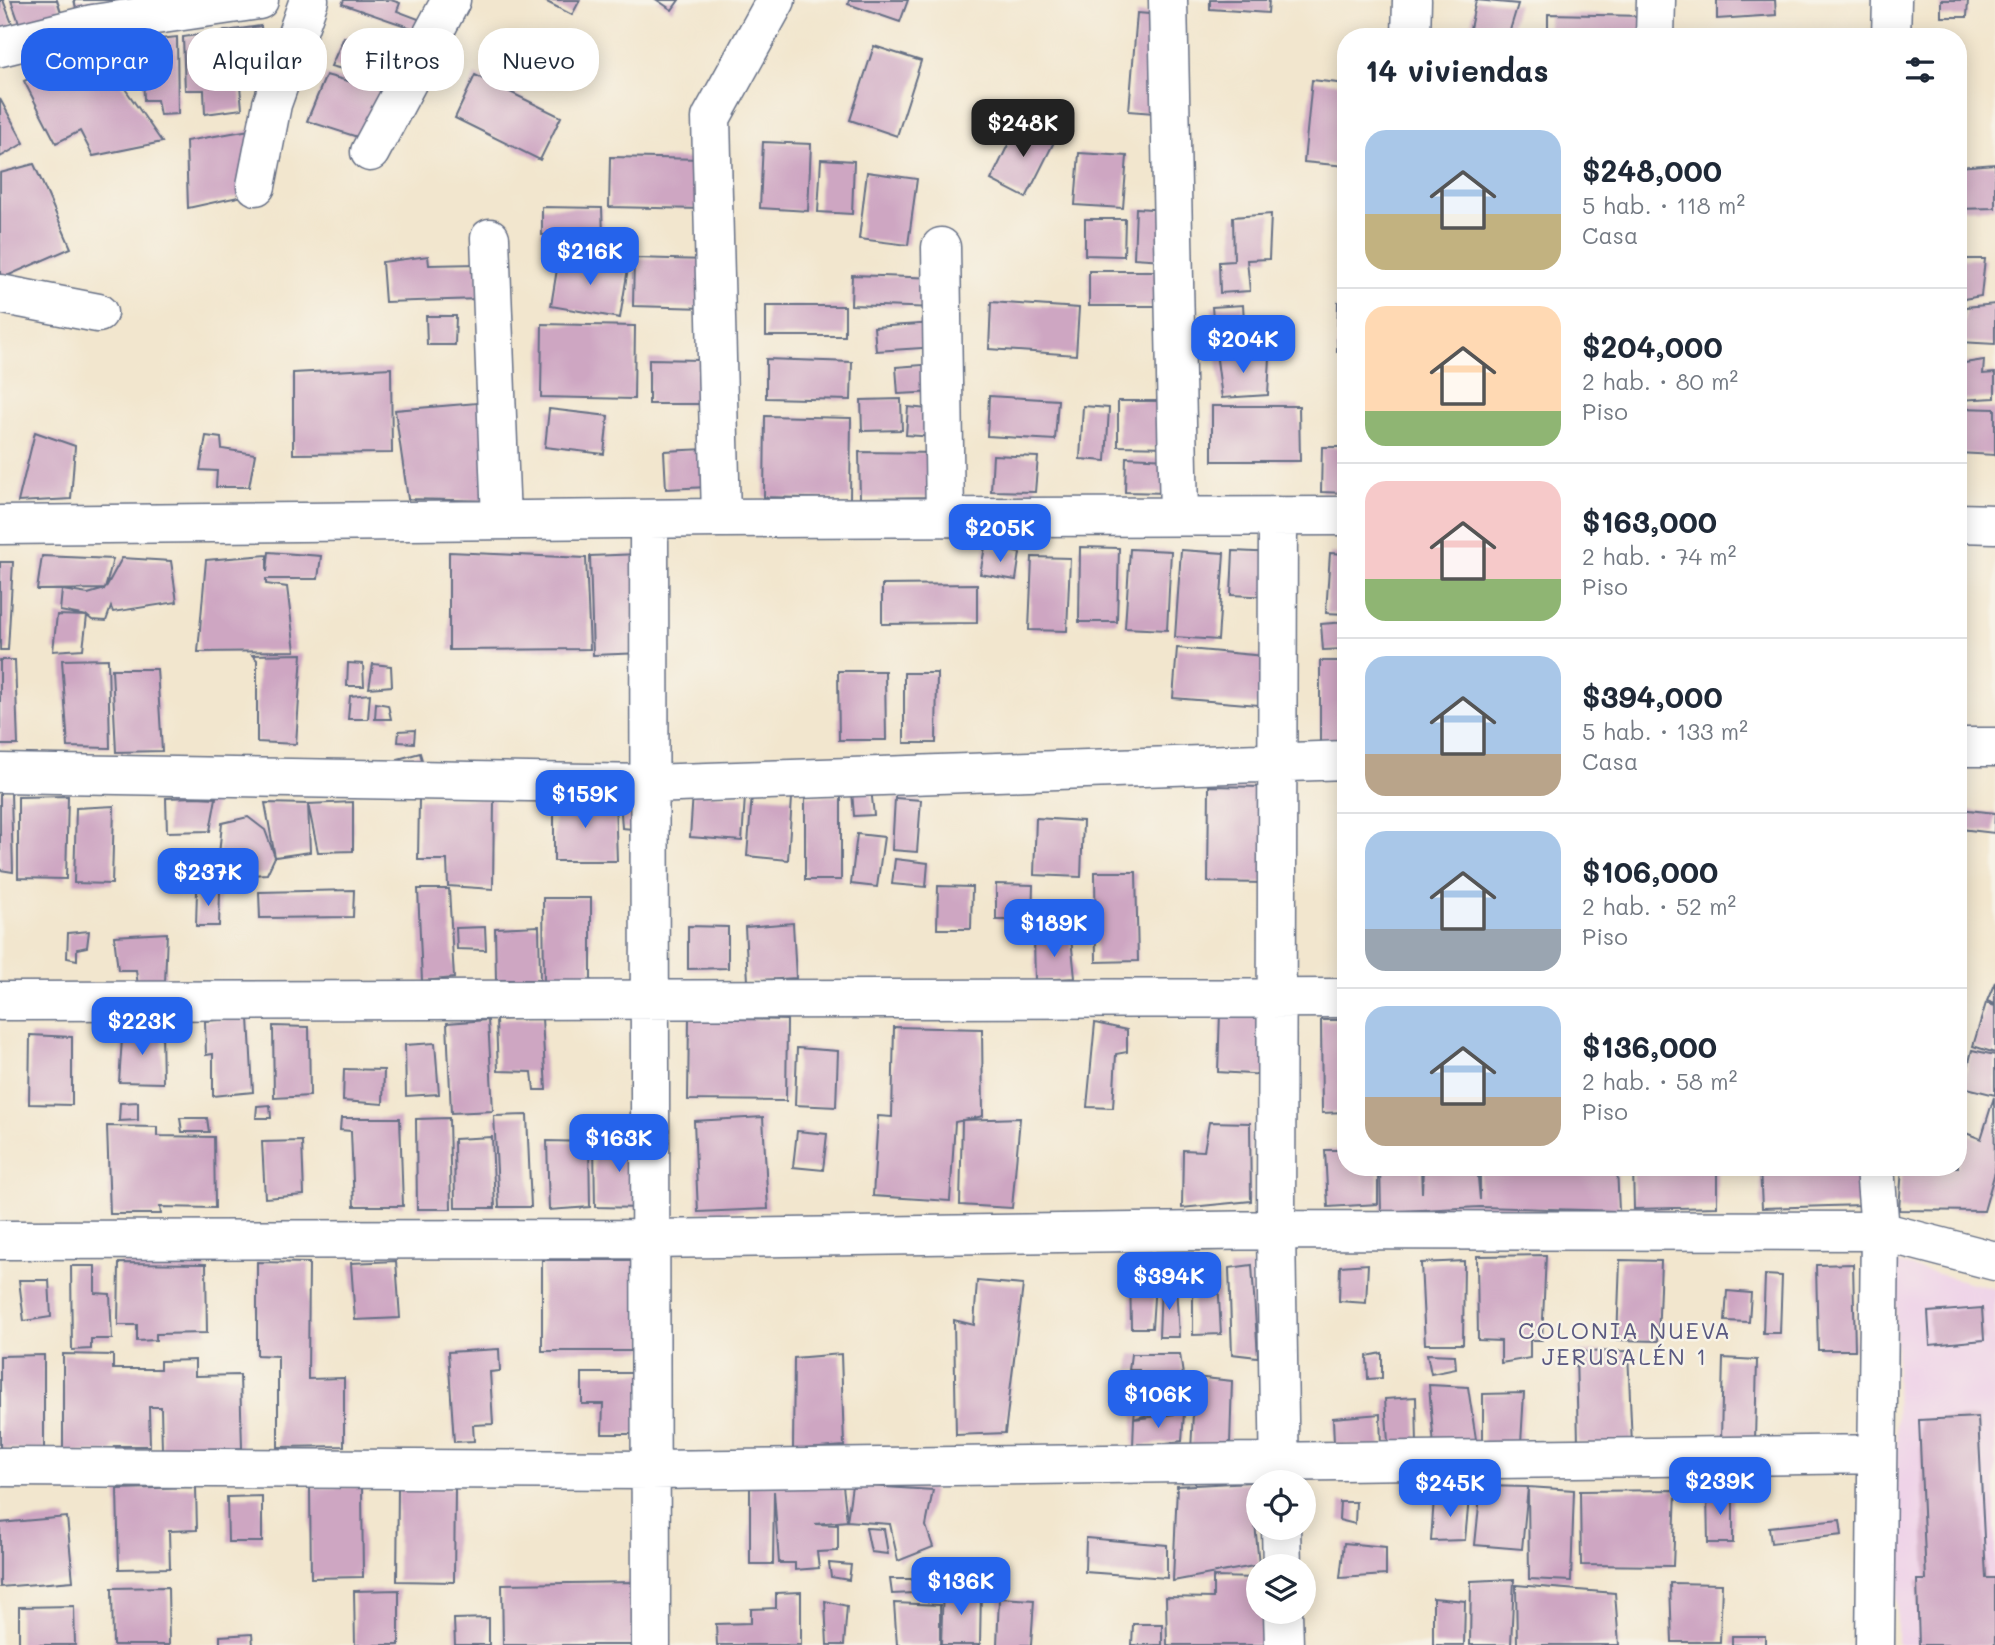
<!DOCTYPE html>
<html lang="es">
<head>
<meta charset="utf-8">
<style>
  body { margin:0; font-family:Mali,sans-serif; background:#f6f6f7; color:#1f2937; height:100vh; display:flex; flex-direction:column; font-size:26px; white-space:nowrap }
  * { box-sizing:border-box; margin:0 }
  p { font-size:23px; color:#747a83 }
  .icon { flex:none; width:38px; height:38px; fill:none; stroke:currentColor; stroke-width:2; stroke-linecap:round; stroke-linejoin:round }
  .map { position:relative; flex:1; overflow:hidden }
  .sheet { position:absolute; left:1337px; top:28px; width:630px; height:1148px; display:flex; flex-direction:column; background:#fff; border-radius:28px; box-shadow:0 4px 18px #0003 }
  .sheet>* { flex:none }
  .top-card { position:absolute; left:21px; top:28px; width:665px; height:63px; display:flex; gap:14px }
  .fabs { position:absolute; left:1246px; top:1470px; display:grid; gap:14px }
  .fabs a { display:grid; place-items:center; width:70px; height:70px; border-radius:50%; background:#fff; box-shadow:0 4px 18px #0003; font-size:35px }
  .price { position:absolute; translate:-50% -60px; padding:0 16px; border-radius:14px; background:#2563eb; color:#fff; font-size:23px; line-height:46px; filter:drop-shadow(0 2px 4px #0008) }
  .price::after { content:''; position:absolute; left:50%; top:42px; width:21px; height:16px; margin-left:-10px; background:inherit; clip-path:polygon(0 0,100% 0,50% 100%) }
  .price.active { background:#222; color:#fff }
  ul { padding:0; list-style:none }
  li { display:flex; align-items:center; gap:21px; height:175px; padding:0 28px }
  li+li { border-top:2px solid #e0e1e3 }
  li span { display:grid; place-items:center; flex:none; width:196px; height:140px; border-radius:21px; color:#555 }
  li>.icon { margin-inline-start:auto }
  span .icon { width:84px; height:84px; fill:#fffc; stroke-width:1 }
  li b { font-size:30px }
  h2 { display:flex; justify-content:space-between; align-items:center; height:84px; padding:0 28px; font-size:30px }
  .chip { padding:0 24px; border-radius:28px; background:#fff; box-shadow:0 4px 18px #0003; font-size:24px; line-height:63px }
  .chip.active { background:#2563eb; color:#fff }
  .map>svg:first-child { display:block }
</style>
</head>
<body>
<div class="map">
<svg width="1995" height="1645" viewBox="0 0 1995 1645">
  <rect width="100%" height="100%" fill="#f7f3e8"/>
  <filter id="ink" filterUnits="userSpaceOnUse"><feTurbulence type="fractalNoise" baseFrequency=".0143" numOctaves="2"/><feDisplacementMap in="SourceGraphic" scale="14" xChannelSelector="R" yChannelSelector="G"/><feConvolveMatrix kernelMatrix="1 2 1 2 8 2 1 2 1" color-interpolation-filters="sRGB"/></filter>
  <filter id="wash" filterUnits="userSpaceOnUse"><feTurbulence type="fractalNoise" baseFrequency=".00686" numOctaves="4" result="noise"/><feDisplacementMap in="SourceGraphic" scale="28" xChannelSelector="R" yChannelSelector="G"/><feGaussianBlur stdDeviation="1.57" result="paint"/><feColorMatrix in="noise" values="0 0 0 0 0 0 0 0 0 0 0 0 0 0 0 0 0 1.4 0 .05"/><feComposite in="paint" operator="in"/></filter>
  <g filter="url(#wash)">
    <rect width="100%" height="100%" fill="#f2e6ce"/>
    <path fill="#eed0e8" d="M1896,1263L1995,1289V1645H1897Z"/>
    <g id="blocks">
      <path fill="#cea6c2" d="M0,0H3L16,34L0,37Z
        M11,0H57L64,22L23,34Z
        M74,0H135L78,16Z
        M344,0H391L400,3L397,11L429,23L426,33L342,4Z
        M543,0H580L572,15Z
        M657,0H679L672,10Z
        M849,0H908L900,22L848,4Z
        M1210,0H1269L1268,13L1210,9Z
        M1476,0L1518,4L1508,37L1469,33Z
        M1717,0H1775L1776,15L1717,19Z
        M1941,0H1968L1967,17H1941Z
        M1137,13L1162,15L1154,113L1129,111Z
        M1548,14L1645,16V37H1548Z
        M261,26L265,83L240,86L242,109L205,114L204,90H185L183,37Z
        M177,37L178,114L160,115L157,100H144L142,41Z
        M344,37L371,42L361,74L331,66Z
        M380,40L397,46L390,66L373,61Z
        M874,46L921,61L897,136L850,120Z
        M96,47L162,142L93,156L80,131L56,143L24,81Z
        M326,75L388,92L367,140L307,121Z
        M475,75L561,117L540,160L455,118Z
        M1312,80L1346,84V166L1304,162Z
        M0,99L24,143L0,157Z
        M1020,120L1056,138L1026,198L991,180Z
        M261,128L252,194L188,208L186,141Z
        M763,142L811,144L808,211L760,208Z
        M1079,153L1127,156L1123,208L1075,205Z
        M610,157L703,159L702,209L609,207Z
        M821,159L854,161L852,214L818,212Z
        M34,164L71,248L0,279V173Z
        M1995,164V208L1958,209V167Z
        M867,172L917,179L908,245L859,239Z
        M542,207L602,208L603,235H542Z
        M1136,208L1166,210L1164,260L1134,258Z
        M1271,214L1269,259L1247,260L1250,291L1220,293L1219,262L1234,261L1233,217Z
        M1085,219H1125L1124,256L1085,255Z
        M428,256L429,265L478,264L479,299L385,302L382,262Z
        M559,257L628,268L620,318L551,306Z
        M634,258L707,260L706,308L633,306Z
        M1958,259H1985L1981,296L1958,300Z
        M1089,271H1164V306H1089Z
        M852,275L938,278L937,308L851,305Z
        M991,302L1079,308L1076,355L989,349Z
        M1338,302L1346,303V352H1337Z
        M1995,304V344L1960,342L1966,307Z
        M1243,305L1246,350L1216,352L1212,307Z
        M766,306H845V336H766Z
        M426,316H456L455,345H427Z
        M935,323L937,347L876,351L874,327Z
        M542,324L635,326L634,399L541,397Z
        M1216,352L1270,357L1268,395L1222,398Z
        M649,359L701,360V404H649Z
        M766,359L852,362L851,400L766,398Z
        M1984,360L1983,374L1995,373V398L1958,400V364Z
        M936,364L938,392L898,394L896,367Z
        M391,368L392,453L293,454V373Z
        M989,396L1058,400L1055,440L987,436Z
        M901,399L902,430L862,431L861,400Z
        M1118,401H1170V447L1118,446Z
        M489,402L497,501L408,499L395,410Z
        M1083,406L1109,408L1106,461L1080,459Z
        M1212,406H1299L1300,461H1212Z
        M908,407L937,410L935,437L906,435Z
        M1958,408L1995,409V455L1958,453Z
        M549,409L608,416L604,454L545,447Z
        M765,416L851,418L850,499L764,497Z
        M35,432L75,446L71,499L18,502Z
        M206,436L221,438L222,449L255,454L249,487H216L217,471L200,470Z
        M1322,447H1346V493L1321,492Z
        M706,449L708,487L666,489L664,451Z
        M859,452L939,453V497L860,498Z
        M993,455L1038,457L1035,492L991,491Z
        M1126,457L1170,459L1169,493L1125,492Z
        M985,547L1020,553L1016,580L980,574Z
        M1080,547L1119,548L1117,622H1079Z
        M1130,549L1171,551L1167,630L1125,628Z
        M1181,550L1224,553L1218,640L1175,637Z
        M1233,551L1276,553L1274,597L1231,595Z
        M269,552L321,556L318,579H266V584L287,587L295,651L198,652L206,560L267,555V572Z
        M449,552L586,558L590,649L449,650Z
        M1330,553L1346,554V614L1326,613Z
        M640,554L643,653L593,655L590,556Z
        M42,556L113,559L105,589L122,558L171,561L177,602L113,612L111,607L106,621L92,620L87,616L83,649L53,651L57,615L87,616L60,611L62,590L88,594L105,589L37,590Z
        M1032,557L1070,558L1067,631L1029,630Z
        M0,562H13L8,650H0Z
        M977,584V623L882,624V585Z
        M1346,622V649L1323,650L1321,624Z
        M1177,648L1275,657L1271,706L1173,698Z
        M302,654L296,744L257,742V660L252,655Z
        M108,659L110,748L68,747L62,660Z
        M0,660H15L18,745H0Z
        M1320,661H1346V745H1320Z
        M348,663L363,664L364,686H347Z
        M373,664L391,666L392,686L369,688Z
        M112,669H157L162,751L116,752Z
        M838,671H885L886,740H839Z
        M904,673H937L936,743H904Z
        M370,694L368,719H348L350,696Z
        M376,703L388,705L391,719H375Z
        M415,730L414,743L398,742L399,731Z
        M420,753L424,767L401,773L398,759Z
        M1209,786L1265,787L1264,883L1208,882Z
        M871,789L874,815L854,816L852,791Z
        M0,792H11L13,872L0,870Z
        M693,793L745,797L742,841L690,837Z
        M752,795L792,798L788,860L747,856Z
        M68,796L66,879L18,878V797Z
        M805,796H841V880H805Z
        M195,797L216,798L210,831L167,832L166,798Z
        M620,797L642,798L644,830L622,828Z
        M895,798L921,800L917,852L892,850Z
        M419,799H494L493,889L448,886L447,860H418Z
        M554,799H615L617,861H554Z
        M353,802V851L318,852L308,804Z
        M265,803L308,804L310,852L275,857Z
        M114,806L112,884L74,883L76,808Z
        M1959,809L1995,813L1994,833L1961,829Z
        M248,817L265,830L275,857L267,874L217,877L222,823Z
        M1036,818L1083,821L1081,877L1034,875Z
        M857,834L884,837L877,887L851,884Z
        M895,859L928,863L926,887L892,884Z
        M1095,872H1136L1138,961L1096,962Z
        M996,884L1033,885L1032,920H996Z
        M938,886L972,887L971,929H937Z
        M418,889H449L454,978L422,981Z
        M197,890L220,891L219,926H196Z
        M354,890L353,917L260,918L259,892Z
        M543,898H591V981L544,982Z
        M793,923L796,978L748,981L745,927Z
        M539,926L540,980H496L495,928Z
        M688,926L728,927V968L688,969Z
        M485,927L486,950L457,949L456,928Z
        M89,931L87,947L77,949V960L67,958L68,933Z
        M167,933L165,983L138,986L136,970H118L114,936Z
        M1034,937L1071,938L1075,978L1035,980Z
        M1995,982V1004L1987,1001Z
        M1986,1003L1995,1006V1053L1973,1046Z
        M1220,1013L1269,1016L1266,1075L1218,1072Z
        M249,1018L253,1092L213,1096V1054L206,1055L205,1021Z
        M542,1018L546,1090H534L532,1072L498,1071L496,1020Z
        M689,1018L787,1020L786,1101L688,1100Z
        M488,1020L493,1111L451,1113L447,1023Z
        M1321,1020H1346V1112L1322,1113Z
        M1095,1023L1127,1030V1052L1116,1054L1113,1108L1087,1107Z
        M273,1026L309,1027L310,1096L274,1098Z
        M894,1027L982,1029L983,1116L955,1122L950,1201L873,1196L878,1116L892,1117Z
        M134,1028L162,1030L163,1083L119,1082L122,1039H133Z
        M30,1035L72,1037V1105L29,1104Z
        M435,1043L439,1094L406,1096L405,1045Z
        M797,1048L838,1051L836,1107L795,1105Z
        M1972,1050L1995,1055V1095L1963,1087Z
        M344,1069L384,1070L383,1104L343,1101Z
        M1994,1097L1995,1172L1984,1211L1899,1210L1902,1167H1958V1130L1981,1139Z
        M138,1102V1120L119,1121L120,1103Z
        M270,1105L271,1118H256L257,1106Z
        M527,1115L531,1207H499L494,1116Z
        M763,1117L768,1209L698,1212L694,1121Z
        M180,1118H207L209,1132H182Z
        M341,1118H400L403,1206H354L351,1131L340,1130Z
        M449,1118L451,1209H417L416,1119Z
        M1020,1118L1012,1208L960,1205L962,1120Z
        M1209,1122L1250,1123L1251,1201L1182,1208L1183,1150L1204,1151Z
        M107,1126L157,1127V1136L214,1137L215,1208L160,1207L161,1214H110Z
        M797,1131L827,1134L823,1170L793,1167Z
        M492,1137L495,1208H455L454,1139Z
        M643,1140V1208L595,1207L594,1143Z
        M302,1141L304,1195L265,1198L262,1142Z
        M547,1141L589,1142L590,1207L549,1210Z
        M1325,1150H1346V1167H1378V1204L1328,1207Z
        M1380,1167H1421L1422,1193L1423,1167H1477L1480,1200V1167H1617L1619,1211L1480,1207L1381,1212Z
        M1633,1167H1717V1207L1634,1209Z
        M1760,1167H1861L1862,1205L1762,1208Z
        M1546,1255L1542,1340H1530V1358L1501,1363V1341L1478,1340L1477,1256Z
        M542,1260H645L644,1351H542Z
        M1620,1260L1661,1261L1658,1341L1617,1340Z
        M396,1261L400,1318L355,1320L351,1263Z
        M1464,1261L1463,1344H1425L1421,1263Z
        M257,1262L309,1263L308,1379L344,1378V1446L278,1447V1356L257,1355Z
        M119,1263L206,1264L207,1333L156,1334V1340L137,1341V1325H118Z
        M1368,1264L1366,1303L1339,1301L1340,1266Z
        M1853,1264L1855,1350H1818L1816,1265Z
        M1252,1265L1258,1357L1232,1354L1229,1268Z
        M71,1266H95V1293L110,1294L112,1339H91V1349L72,1350Z
        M1130,1268H1156L1152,1328H1131Z
        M1765,1275L1782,1276L1780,1333H1763Z
        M1218,1279L1221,1334L1193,1335V1281Z
        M19,1280H49L51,1317L24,1321Z
        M977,1281L1023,1285L1005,1433L956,1435L954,1320L974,1325Z
        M1161,1284L1176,1285L1179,1337H1159Z
        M1727,1291L1751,1293L1749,1322L1725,1321Z
        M1982,1308L1984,1340L1930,1345L1928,1312Z
        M499,1349L500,1371L490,1372L493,1424L473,1425L474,1441L454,1442L448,1352Z
        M1628,1351L1632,1445L1578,1443L1576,1352Z
        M1382,1353V1378L1368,1379L1367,1356Z
        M63,1354L113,1355V1369H160V1361L195,1360V1376L240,1375L242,1448L162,1450L161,1407H149L150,1446H114L112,1452H63Z
        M841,1354L844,1446L793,1450L794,1358Z
        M1131,1354H1180L1184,1382L1140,1383L1139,1370H1129Z
        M1427,1354L1455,1355L1456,1369L1431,1374Z
        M44,1355V1449H0V1356Z
        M1723,1358L1757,1360L1755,1440L1721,1439Z
        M582,1373H645V1434H602L603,1404H582Z
        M1195,1377L1232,1381L1230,1445L1191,1450Z
        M1429,1385L1468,1387L1477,1446L1434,1447Z
        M1193,1390L1177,1405L1134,1419L1137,1393Z
        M1524,1393L1521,1443H1483V1394Z
        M1416,1397L1417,1446L1388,1442L1385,1399Z
        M1184,1413L1182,1441L1133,1447L1134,1419Z
        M1380,1414L1381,1447L1334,1444L1333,1418Z
        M1978,1417L1986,1578H1995V1645H1919L1917,1580H1926L1919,1420Z
        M1251,1482L1259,1565L1173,1581L1177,1486Z
        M750,1484L843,1486L847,1521L815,1524L838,1525V1551L817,1552L819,1568L795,1570V1563H779L774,1491L773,1564H750Z
        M852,1485L933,1490L926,1526L933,1547L898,1561L890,1524L847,1521Z
        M1481,1486L1528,1487L1522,1549L1475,1545Z
        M196,1487L197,1530L169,1531L170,1568L119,1569L117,1489Z
        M362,1487L363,1577L311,1578L310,1488Z
        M398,1487L455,1488L454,1582L397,1581Z
        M1528,1487L1574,1490L1571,1581L1529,1579Z
        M1676,1490L1673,1566L1581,1565L1580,1491Z
        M1707,1492H1733V1543H1708Z
        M262,1496V1542H228L227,1497Z
        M1434,1498H1469L1465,1540L1431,1541Z
        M1340,1502H1356L1355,1524L1339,1520Z
        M67,1517L73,1581L0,1587V1523Z
        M1840,1520L1842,1535L1771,1543L1769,1527Z
        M866,1528L884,1529L888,1554L871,1552Z
        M1086,1538L1167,1545V1578L1085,1572Z
        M1344,1543L1386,1547V1575L1340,1578Z
        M829,1563L851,1565L849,1580L831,1577Z
        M1213,1577L1258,1578V1612H1270L1269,1645H1167L1166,1597L1213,1598Z
        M890,1579H912L914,1593L892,1594Z
        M1514,1579L1511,1645H1470L1471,1581Z
        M636,1582L637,1645H503L502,1584Z
        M1670,1583L1722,1584L1720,1642H1672Z
        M1516,1585L1615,1593L1619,1645H1517Z
        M168,1587L169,1645H113L112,1588Z
        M943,1587L981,1589L980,1645H941Z
        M399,1590V1645H355L354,1591Z
        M801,1592V1645H717L716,1624L751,1623V1609L776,1608V1593Z
        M999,1598L1034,1600L1031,1645H997Z
        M1433,1598L1465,1601L1464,1645H1433Z
        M825,1601L847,1606L844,1645H827Z
        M894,1603L940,1605V1645H897Z
        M74,1606L75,1645H19V1607Z
        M489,1618V1645H455L454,1619Z
        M1133,1624H1162V1645H1132Z
        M252,1634L253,1645H220V1636Z
        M1732,1636H1765V1645H1732Z"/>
    </g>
  </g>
  <g filter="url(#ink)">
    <use href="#blocks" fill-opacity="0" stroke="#666f85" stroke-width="2"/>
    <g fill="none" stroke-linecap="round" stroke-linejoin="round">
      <g stroke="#666f85" stroke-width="41">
        <path id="street" d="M1168,0L1179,516
          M1411,37L1412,0
          M1655,37L1656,0
          M1891,37L1892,0
          M0,47L93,24L259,0
          M370,152L451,0
          M256,186L272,104L309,0
          M490,238L501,520
          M941,247L945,517
          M0,294L98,313
          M1278,516L1276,1230L1280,1482
          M721,518L711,118L776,0
          M649,519L651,1645
          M1958,523L1995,524
          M0,525L721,518L1346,516
          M1958,747H1995
          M0,773L649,784L1346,760
          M0,1001L1346,998
          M0,1240L650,1239L1276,1230L1880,1231L1995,1261
          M0,1467L651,1470L1877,1454
          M1281,1528L1282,1566
          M1283,1612L1284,1645
          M1875,1645L1880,1231L1875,1167"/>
      </g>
      <use href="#street" stroke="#fff" stroke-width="38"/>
    </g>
  </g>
  <g text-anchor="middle" stroke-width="5" stroke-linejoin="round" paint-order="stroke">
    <g font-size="23" letter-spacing="2" fill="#5a5981" stroke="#f7f3e8">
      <text x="1625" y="1339">COLONIA NUEVA<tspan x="1625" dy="26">JERUSALÉN 1</tspan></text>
    </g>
  </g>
</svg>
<div class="fabs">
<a><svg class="icon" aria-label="locate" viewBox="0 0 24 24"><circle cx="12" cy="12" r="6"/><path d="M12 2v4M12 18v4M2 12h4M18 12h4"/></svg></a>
<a><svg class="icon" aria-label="layers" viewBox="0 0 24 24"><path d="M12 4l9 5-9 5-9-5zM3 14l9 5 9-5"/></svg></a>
</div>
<b class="price active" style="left:1023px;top:159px">$248K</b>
<b class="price" style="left:590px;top:287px">$216K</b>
<b class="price" style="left:1243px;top:375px">$204K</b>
<b class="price" style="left:1000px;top:564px">$205K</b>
<b class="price" style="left:585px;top:830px">$159K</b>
<b class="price" style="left:208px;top:908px">$237K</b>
<b class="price" style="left:1054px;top:959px">$189K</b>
<b class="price" style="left:142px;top:1057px">$223K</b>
<b class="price" style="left:619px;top:1174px">$163K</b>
<b class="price" style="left:1169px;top:1312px">$394K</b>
<b class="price" style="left:1158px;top:1430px">$106K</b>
<b class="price" style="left:1720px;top:1517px">$239K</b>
<b class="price" style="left:1450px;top:1519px">$245K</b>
<b class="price" style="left:961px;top:1617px">$136K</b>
<div class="top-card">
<a class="chip active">Comprar</a>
<a class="chip">Alquilar</a>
<a class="chip">Filtros</a>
<a class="chip">Nuevo</a>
</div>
<section class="sheet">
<h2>14 viviendas<svg class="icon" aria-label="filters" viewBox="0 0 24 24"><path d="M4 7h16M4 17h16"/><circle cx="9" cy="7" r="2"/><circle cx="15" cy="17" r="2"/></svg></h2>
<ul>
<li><span style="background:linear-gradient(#a9c7e8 60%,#c2b280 0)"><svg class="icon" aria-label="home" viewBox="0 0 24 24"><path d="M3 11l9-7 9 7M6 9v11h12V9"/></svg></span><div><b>$248,000</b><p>5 hab. · 118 m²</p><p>Casa</p></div></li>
<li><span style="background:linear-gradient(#ffd9b3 75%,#8fb573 0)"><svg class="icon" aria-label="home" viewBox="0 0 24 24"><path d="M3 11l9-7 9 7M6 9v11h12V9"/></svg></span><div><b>$204,000</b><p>2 hab. · 80 m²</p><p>Piso</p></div></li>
<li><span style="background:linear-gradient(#f6c9c9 70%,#8fb573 0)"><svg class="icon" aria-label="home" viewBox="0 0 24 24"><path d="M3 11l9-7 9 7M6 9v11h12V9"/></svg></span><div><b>$163,000</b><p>2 hab. · 74 m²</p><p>Piso</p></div></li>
<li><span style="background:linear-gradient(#a9c7e8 70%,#b9a48a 0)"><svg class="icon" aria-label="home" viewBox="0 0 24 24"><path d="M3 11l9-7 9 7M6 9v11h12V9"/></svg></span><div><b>$394,000</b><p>5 hab. · 133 m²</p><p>Casa</p></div></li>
<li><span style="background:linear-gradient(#a9c7e8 70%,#9aa5b1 0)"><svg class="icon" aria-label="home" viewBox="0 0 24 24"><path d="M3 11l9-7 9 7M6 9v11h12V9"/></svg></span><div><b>$106,000</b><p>2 hab. · 52 m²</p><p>Piso</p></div></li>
<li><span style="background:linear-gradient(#a9c7e8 65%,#b9a48a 0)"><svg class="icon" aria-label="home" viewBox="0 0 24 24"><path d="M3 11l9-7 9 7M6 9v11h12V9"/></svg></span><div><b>$136,000</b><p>2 hab. · 58 m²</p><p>Piso</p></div></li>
</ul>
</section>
</div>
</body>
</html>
